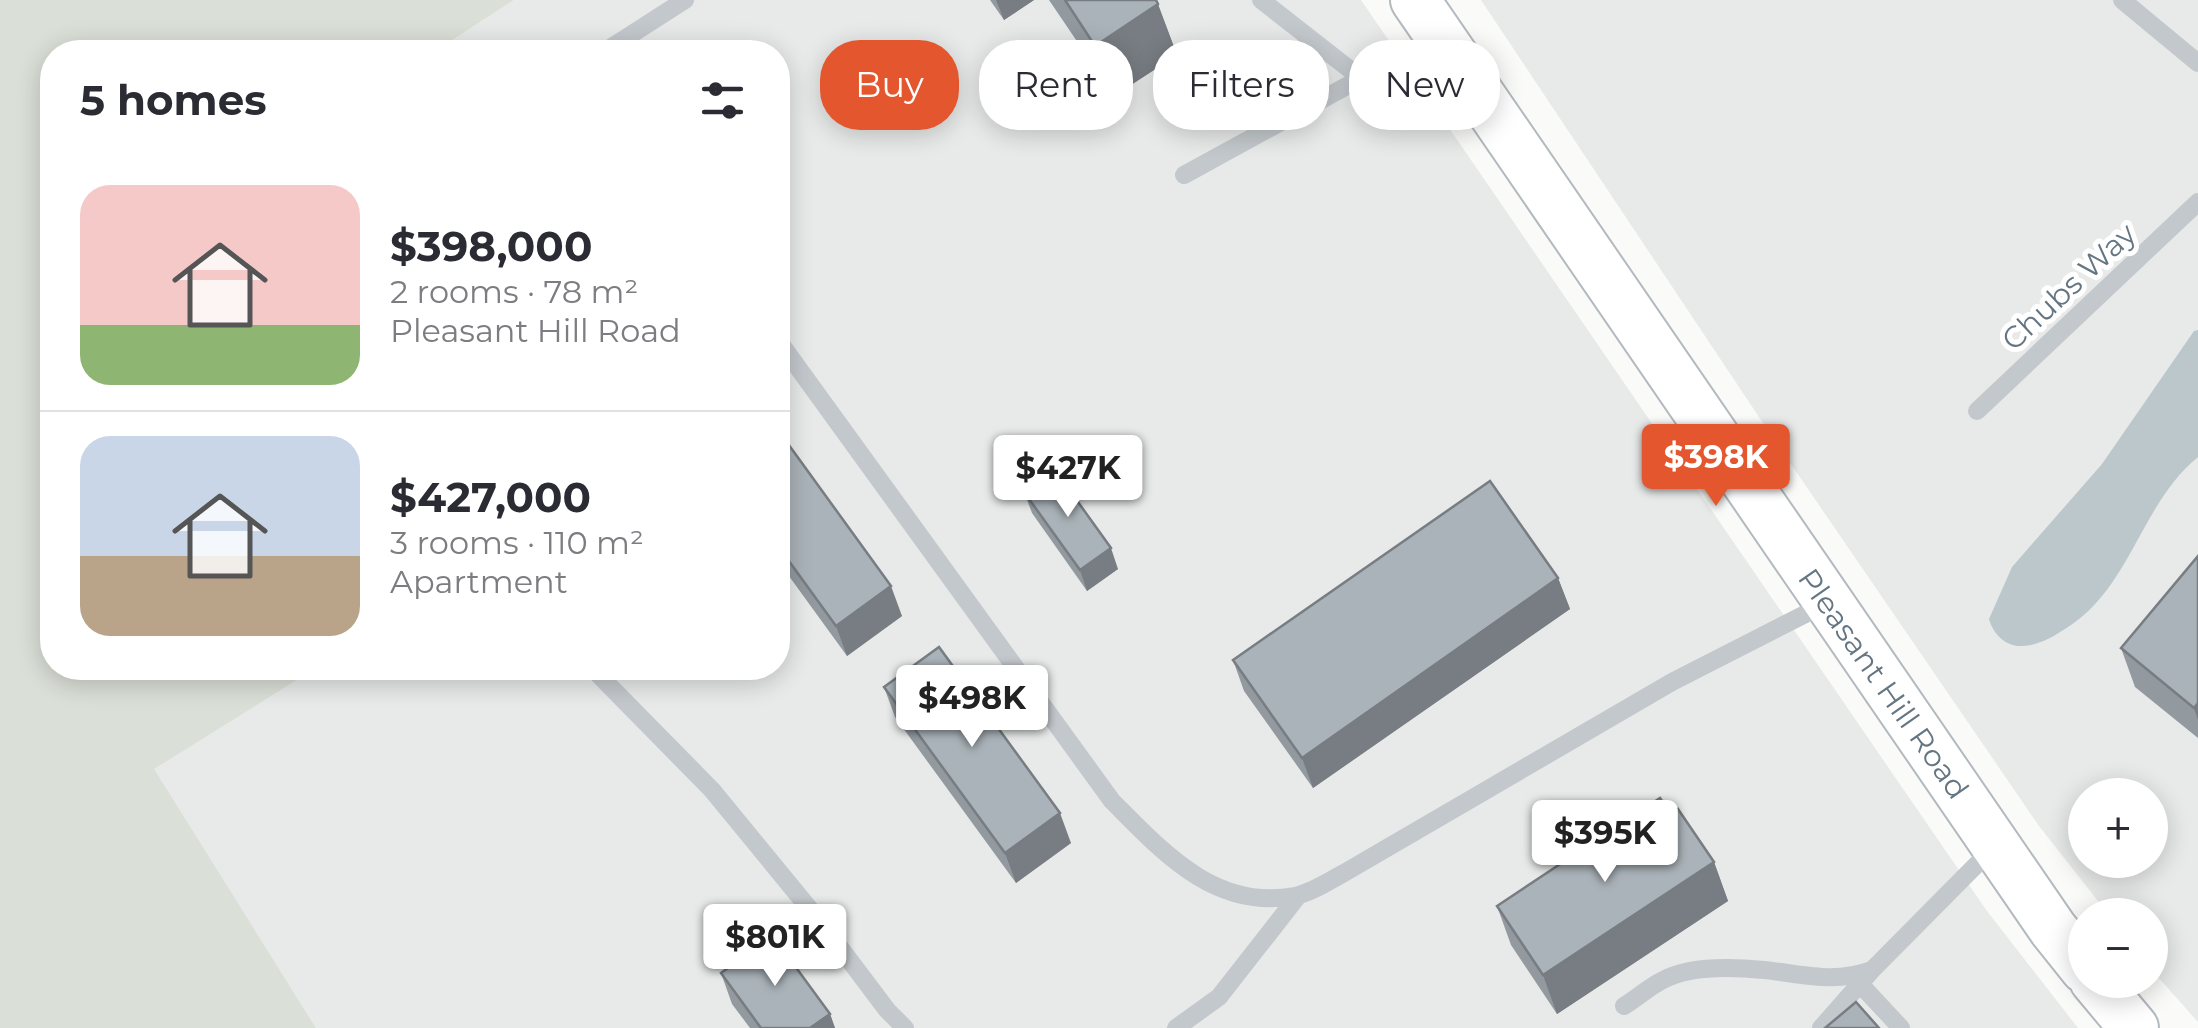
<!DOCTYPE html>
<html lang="en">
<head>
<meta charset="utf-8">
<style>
  body { margin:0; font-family:Montserrat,sans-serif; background:#f7f7f7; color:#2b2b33; height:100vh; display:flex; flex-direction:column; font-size:38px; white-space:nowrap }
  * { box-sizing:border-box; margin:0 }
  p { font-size:32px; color:#7c7c81 }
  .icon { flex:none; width:55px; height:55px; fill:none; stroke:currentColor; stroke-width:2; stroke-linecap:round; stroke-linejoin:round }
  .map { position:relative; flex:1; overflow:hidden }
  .drawer { position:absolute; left:40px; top:40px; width:750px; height:640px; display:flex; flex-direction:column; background:#fff; border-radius:40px; box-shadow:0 5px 25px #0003 }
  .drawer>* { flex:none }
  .banner { position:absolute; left:820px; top:40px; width:950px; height:90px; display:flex; gap:20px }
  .tools { position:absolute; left:2068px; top:778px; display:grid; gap:20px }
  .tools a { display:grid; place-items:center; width:100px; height:100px; border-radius:50%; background:#fff; box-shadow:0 5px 25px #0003; font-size:50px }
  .price { position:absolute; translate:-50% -85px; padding:0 22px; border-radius:10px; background:#fff; color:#222; font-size:32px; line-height:65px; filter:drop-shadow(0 2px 5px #0008) }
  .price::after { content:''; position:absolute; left:50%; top:60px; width:30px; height:22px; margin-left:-15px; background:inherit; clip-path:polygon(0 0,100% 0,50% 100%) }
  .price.selected { background:#e4572e; color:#fff }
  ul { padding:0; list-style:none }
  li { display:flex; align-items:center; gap:30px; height:250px; padding:0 40px }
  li+li { border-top:2px solid #e1e1e2 }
  li span { display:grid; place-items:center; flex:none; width:280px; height:200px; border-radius:30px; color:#555 }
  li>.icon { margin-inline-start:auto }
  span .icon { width:120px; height:120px; fill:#fffc; stroke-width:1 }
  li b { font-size:42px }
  h2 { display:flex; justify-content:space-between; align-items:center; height:120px; padding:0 40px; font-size:42px }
  .chip { padding:0 35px; border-radius:40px; background:#fff; box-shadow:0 5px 25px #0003; font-size:35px; line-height:90px }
  .chip.selected { background:#e4572e; color:#fff }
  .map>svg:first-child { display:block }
</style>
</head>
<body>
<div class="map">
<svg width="2198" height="1028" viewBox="0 0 2198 1028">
  <rect width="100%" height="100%" fill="#fafaf8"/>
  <path fill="#e8e9e9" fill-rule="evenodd" d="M514,0H1361L1987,911L2078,1028H316L153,769L316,668H778V52H434Z
    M1481,0H2198V1022L2150,968V915H2109L2039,826L1773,438ZM2085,795H2150V860H2085Z"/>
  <path fill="#dadfd7" d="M0,0H514L434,52H52V668H316L154,769L316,1028H0Z"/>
  <path fill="#bbc7cb" d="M2198,330V457C2140,504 2131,589 2065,629C2051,638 2039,645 2022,646C2006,647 1993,634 1989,619L2012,567L2102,464L2194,331Z"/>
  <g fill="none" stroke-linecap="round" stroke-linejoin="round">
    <g stroke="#b3babf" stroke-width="52">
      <path id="secondary" d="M1415,0L2053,929L2085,969
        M2094,980L2134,1028"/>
    </g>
    <path stroke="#c3c8cc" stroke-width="18" d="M1261,0L1362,79
      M2122,0L2198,63
      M604,52L685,0
      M1184,175L1438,36
      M778,340L1112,801C1163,852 1215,911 1295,896C1311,893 1329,881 1344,873L1672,682L1827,603
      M1977,411L2198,202
      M592,668L712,790L826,929L887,1010L905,1028
      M1860,984L1901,1028
      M1624,1006C1637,998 1649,987 1663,980C1690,965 1734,967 1764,970C1803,974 1834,984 1872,970
      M1176,1028L1219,997L1298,896
      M1821,1028L1872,970L1995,846"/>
    <use href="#secondary" stroke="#fff" stroke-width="48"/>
  </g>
  <path fill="#929a9f" d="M990,0H1034L1004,20Z
    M1049,0H1156L1177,55L1114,96Z
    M778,430L902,616L847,656L778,561Z
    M1024,492L1118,569L1087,591L1032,513Z
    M2198,556V738L2135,687L2121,648Z
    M1558,578L1570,609L1313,788L1244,691L1233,660Z
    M884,687L1071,843L1016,883L895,717Z
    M1671,814L1714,862L1728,901L1557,1014L1511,945L1497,906Z
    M721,973L830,1014L835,1028H750L732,1004Z"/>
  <path fill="#777d82" d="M996,0H1034L1004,20Z
    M1158,4L1177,55L1114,96L1095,46Z
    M1111,548L1118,569L1087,591L1080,570Z
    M1558,578L1570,609L1313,788L1302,758Z
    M891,586L902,616L847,656L836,626Z
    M2198,703V720L2194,708Z
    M1060,813L1071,843L1016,883L1005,853Z
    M1714,862L1728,901L1557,1014L1543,975Z
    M830,1014L835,1028H810Z"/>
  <path fill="#aab3b9" stroke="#777d82" stroke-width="2.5" d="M1065,0H1156L1158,4L1095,46Z
    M778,430L891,586L836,626L778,546Z
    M1055,470L1111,548L1080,570L1024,492Z
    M1490,481L1558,578L1302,758L1233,660Z
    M2198,556V703L2194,708L2121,648Z
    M939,647L1060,813L1005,853L884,687Z
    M1660,798L1671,814L1678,809L1714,862L1543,975L1497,906Z
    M773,936L830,1014L810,1028H761L721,973Z
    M1856,1002L1879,1028H1825Z"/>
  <g text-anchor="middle" stroke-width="10" stroke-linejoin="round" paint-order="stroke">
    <g font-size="30" fill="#657683" stroke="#fff">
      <text transform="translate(2069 287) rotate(-43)" y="10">Chubs Way</text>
      <text transform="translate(1883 684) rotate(55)" y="10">Pleasant Hill Road</text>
    </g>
  </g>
</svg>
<div class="tools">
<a>+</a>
<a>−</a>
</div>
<b class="price selected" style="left:1716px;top:509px">$398K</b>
<b class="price" style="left:1068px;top:520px">$427K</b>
<b class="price" style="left:972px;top:750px">$498K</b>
<b class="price" style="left:1605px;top:885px">$395K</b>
<b class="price" style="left:775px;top:989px">$801K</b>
<div class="banner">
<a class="chip selected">Buy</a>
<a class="chip">Rent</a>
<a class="chip">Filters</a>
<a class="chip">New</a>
</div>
<section class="drawer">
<h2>5 homes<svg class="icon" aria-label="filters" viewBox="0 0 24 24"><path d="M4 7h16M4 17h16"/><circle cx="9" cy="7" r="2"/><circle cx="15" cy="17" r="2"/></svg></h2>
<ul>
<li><span style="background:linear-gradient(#f6c9c9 70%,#8fb573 0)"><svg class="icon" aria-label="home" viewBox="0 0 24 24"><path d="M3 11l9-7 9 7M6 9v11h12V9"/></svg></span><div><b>$398,000</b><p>2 rooms · 78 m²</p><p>Pleasant Hill Road</p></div></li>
<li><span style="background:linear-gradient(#c9d6e8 60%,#b9a48a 0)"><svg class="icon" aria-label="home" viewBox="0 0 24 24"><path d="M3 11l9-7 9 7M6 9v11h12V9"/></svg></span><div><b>$427,000</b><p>3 rooms · 110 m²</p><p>Apartment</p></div></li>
</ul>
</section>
</div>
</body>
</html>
